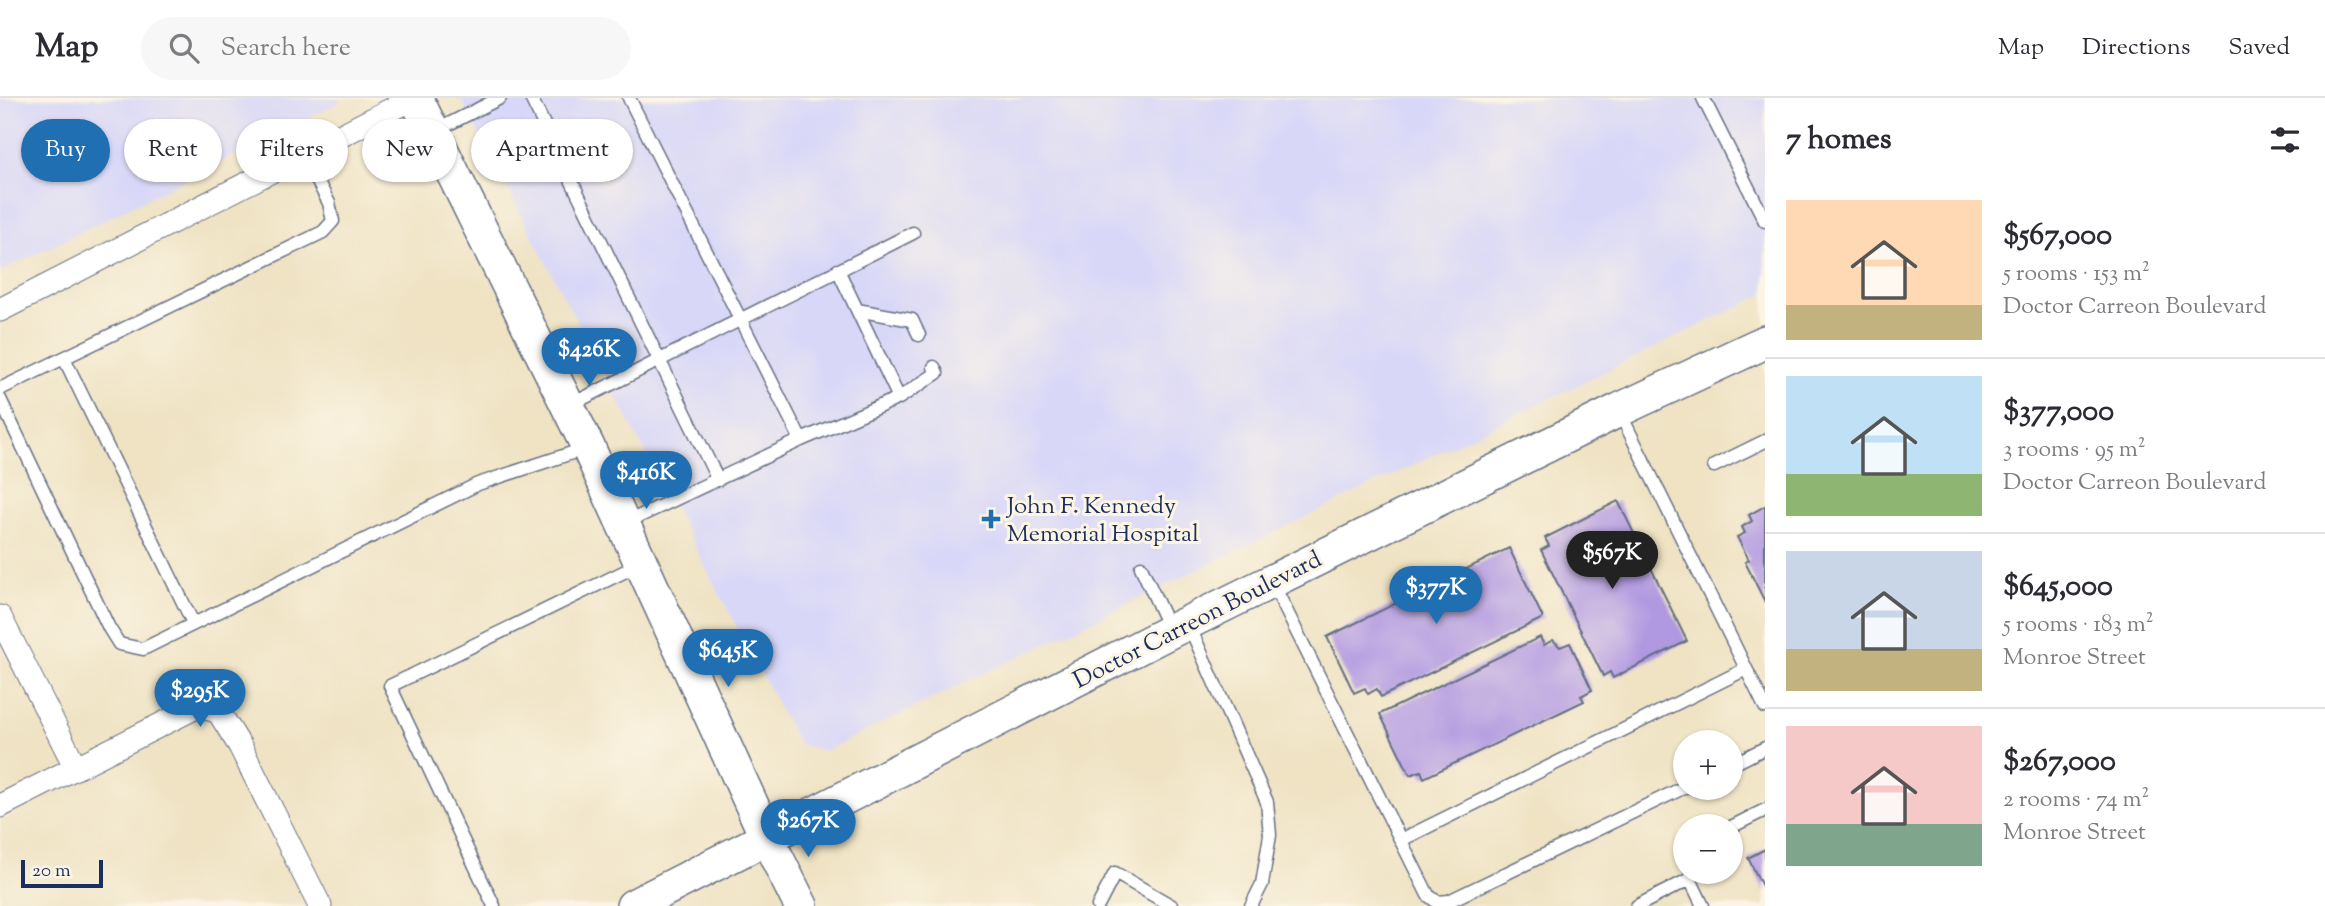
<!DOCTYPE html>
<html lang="en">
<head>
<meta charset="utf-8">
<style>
  body { margin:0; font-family:"Sorts Mill Goudy",serif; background:#f7f7f7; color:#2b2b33; height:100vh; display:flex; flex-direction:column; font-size:26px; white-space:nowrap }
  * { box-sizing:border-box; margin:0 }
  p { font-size:23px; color:#7c7c81 }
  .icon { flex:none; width:38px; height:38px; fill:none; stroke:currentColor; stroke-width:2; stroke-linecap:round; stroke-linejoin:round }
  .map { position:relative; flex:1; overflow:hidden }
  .side { display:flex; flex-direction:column; background:#fff; width:560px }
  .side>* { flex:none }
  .top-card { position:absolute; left:21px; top:21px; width:665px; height:63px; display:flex; gap:14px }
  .buttons { position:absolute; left:1673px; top:632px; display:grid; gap:14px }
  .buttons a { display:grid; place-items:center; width:70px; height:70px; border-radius:50%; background:#fff; box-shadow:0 2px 5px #0004; font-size:35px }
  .scale { position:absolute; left:21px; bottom:18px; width:82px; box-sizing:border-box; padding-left:7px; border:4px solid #1b2f5e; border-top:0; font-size:19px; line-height:24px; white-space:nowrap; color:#1b2f5e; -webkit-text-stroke:5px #fcf5e5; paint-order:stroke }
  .price { position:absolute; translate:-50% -60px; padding:0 16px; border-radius:24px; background:#1f6fb2; color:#fff; font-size:23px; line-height:46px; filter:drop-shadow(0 2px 4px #0008) }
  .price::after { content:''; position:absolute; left:50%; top:42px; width:21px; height:16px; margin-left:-10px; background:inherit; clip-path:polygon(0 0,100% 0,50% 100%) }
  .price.selected { background:#222; color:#fff }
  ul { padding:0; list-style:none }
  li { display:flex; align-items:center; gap:21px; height:175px; padding:0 21px }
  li+li { border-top:2px solid #e1e1e2 }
  li span { display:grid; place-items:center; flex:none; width:196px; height:140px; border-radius:0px; color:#555 }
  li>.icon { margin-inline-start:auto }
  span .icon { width:84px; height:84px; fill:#fffc; stroke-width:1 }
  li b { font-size:30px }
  h2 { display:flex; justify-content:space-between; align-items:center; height:84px; padding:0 21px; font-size:30px }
  .chip { padding:0 24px; border-radius:32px; background:#fff; box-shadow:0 2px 5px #0004; font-size:24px; line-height:63px }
  .chip.selected { background:#1f6fb2; color:#fff }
  header { display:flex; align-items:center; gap:42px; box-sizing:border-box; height:98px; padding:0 35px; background:#fff; border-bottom:2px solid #e1e1e2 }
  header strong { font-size:33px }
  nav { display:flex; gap:38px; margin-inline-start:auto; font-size:24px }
  .search { width:490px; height:63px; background:#f7f7f7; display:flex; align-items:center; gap:18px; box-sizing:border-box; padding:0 24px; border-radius:38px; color:#7c7c81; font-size:26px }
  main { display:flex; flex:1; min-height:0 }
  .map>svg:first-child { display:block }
</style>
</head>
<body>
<header>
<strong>Map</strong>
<div class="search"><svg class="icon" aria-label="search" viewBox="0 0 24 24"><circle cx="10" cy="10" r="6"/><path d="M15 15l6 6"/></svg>Search here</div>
<nav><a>Map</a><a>Directions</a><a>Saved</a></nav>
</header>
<main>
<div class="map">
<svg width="1765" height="808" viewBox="0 0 1765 808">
  <rect width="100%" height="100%" fill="#fcf5e5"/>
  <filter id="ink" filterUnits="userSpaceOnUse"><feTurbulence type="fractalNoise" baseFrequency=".0143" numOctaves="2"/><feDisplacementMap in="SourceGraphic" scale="14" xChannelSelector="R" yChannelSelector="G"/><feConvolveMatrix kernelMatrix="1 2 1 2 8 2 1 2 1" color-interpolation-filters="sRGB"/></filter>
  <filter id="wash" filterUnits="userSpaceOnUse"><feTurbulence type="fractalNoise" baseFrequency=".00686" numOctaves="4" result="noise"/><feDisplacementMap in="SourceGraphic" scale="28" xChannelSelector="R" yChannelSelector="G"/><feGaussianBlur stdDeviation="1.57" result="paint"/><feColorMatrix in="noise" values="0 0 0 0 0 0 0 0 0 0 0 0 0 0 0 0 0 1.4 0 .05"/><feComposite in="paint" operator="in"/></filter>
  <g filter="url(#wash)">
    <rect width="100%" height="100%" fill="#efe3c4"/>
    <path fill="#d8d7f8" d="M0,0H338L340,4L0,174Z
      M460,0H1765V196L825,653L798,646Z"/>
    <g id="blocks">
      <path fill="#b199e1" d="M1618,403L1687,543L1613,580L1610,574L1603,578L1541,452L1549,448L1545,440Z
        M1765,408V504L1745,464L1749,462L1737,439L1745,435L1742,429L1752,423L1749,417Z
        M1509,450L1543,520L1381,599L1377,591L1368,596L1365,590L1354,595L1327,539Z
        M1540,539L1544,547L1553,542L1560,549L1570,545L1592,592L1581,598L1584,603L1424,680L1421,673L1410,677L1380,616Z
        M1765,751V794L1748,760Z"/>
    </g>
  </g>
  <g filter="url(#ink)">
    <use href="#blocks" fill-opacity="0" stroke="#656e82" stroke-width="2"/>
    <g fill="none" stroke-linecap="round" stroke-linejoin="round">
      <g stroke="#656e82" stroke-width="15">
        <path id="lane" d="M531,0L718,382
          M629,0L801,342
          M1703,0L1765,123
          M435,33L500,0
          M857,212L912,222L919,237
          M64,260L193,525
          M0,291L323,134L333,123L329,105L303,56
          M899,300L937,275L934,269
          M0,301L109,530L119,546L143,551L478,386L587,350
          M570,307L913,135
          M1619,313L1765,609
          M1714,368L1765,343
          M625,425L801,342L899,300L838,172
          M1141,469L1170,532
          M1273,486L1428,797L1437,804L1449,803L1685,689
          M1188,525L1267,704L1270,737L1262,786L1251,808
          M1731,667L1765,650
          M1731,729L1765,712
          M1401,742L1746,571
          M1693,774L1690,781L1703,808
          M494,808L390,588L640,466
          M1098,808L1115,775L1172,808
          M1637,808L1690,781"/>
      </g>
      <g stroke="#656e82" stroke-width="25">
        <path id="street" d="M0,212L414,0
          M0,519L76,670
          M0,708L198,608L218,613L240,648L320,808"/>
      </g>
      <g stroke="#656e82" stroke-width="36">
        <path id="secondary" d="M416,0L588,349L766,738L801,808
          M633,808L1171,533L1619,312L1765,244"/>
      </g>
      <use href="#lane" stroke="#fff" stroke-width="12"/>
      <use href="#street" stroke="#fff" stroke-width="23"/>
      <use href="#secondary" stroke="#fff" stroke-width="33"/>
    </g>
  </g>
  <path fill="#1f6fb2" stroke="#fcf5e5" stroke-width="2.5" d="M987.5 410.5h7v7h7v7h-7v7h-7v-7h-7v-7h7z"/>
  <g text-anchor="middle" stroke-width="6" stroke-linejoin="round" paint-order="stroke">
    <g font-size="24" fill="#1b2f5e" stroke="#fcf5e5" text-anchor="start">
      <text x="1007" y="415">John F. Kennedy<tspan x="1007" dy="28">Memorial Hospital</tspan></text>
    </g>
    <g font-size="24" fill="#1b2f5e" stroke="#fcf5e5">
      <text transform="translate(1197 521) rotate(-27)" y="8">Doctor Carreon Boulevard</text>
    </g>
  </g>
</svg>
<div class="buttons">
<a>+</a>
<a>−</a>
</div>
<div class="scale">20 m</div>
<b class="price" style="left:589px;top:290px">$426K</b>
<b class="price" style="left:646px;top:413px">$416K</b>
<b class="price selected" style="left:1612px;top:493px">$567K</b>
<b class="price" style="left:1436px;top:528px">$377K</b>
<b class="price" style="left:728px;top:591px">$645K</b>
<b class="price" style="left:200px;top:631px">$295K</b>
<b class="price" style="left:808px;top:761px">$267K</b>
<div class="top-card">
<a class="chip selected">Buy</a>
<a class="chip">Rent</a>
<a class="chip">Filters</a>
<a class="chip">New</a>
<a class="chip">Apartment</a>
</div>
</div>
<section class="side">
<h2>7 homes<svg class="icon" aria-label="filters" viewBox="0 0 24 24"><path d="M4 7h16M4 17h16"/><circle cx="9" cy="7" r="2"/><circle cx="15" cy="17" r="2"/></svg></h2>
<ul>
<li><span style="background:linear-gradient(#ffd9b3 75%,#c2b280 0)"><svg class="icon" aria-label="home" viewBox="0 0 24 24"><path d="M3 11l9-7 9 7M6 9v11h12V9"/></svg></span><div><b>$567,000</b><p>5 rooms · 153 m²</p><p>Doctor Carreon Boulevard</p></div></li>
<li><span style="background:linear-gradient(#bfe0f5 70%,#8fb573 0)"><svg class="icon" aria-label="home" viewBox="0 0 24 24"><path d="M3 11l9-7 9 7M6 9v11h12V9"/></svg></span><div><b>$377,000</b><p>3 rooms · 95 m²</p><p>Doctor Carreon Boulevard</p></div></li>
<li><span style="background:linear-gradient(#c9d6e8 70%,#c2b280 0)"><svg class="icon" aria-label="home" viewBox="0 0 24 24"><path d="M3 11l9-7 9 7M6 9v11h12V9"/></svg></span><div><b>$645,000</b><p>5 rooms · 183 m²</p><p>Monroe Street</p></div></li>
<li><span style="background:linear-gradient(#f6c9c9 70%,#7fa58c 0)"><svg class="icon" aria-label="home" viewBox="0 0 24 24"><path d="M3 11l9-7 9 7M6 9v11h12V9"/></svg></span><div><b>$267,000</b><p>2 rooms · 74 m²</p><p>Monroe Street</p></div></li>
</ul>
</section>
</main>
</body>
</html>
